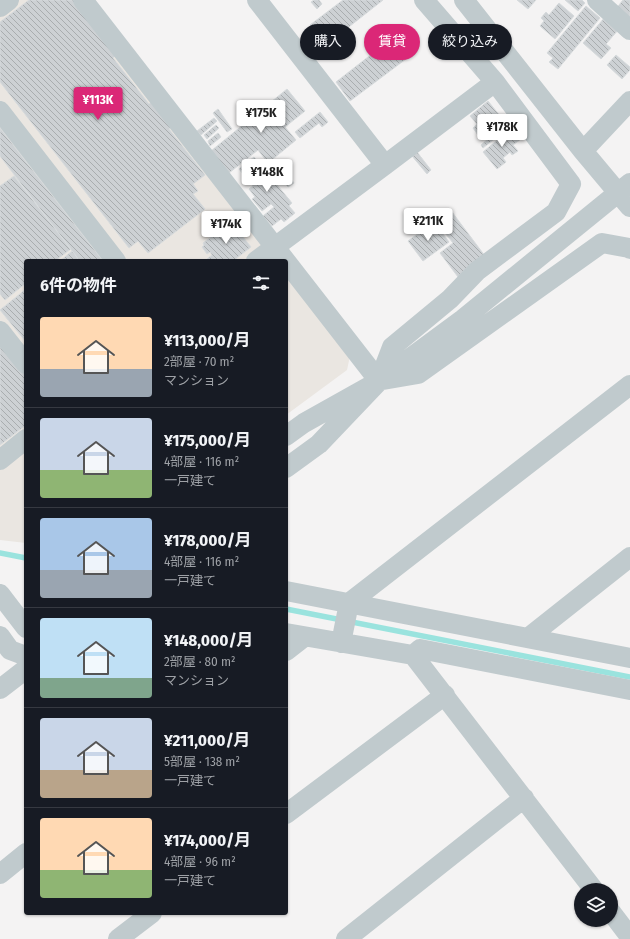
<!DOCTYPE html>
<html lang="ja">
<head>
<meta charset="utf-8">
<style>
  body { margin:0; font-family:"Fira Sans Condensed","Noto Sans JP",sans-serif; background:#20242c; color:#f1f3f6; height:100vh; display:flex; flex-direction:column; font-size:15px; white-space:nowrap }
  * { box-sizing:border-box; margin:0 }
  p { font-size:13px; color:#9ea1a6 }
  .icon { flex:none; width:22px; height:22px; fill:none; stroke:currentColor; stroke-width:2; stroke-linecap:round; stroke-linejoin:round }
  .map { position:relative; flex:1; overflow:hidden }
  .sheet { position:absolute; left:24px; top:259px; width:264px; height:656px; display:flex; flex-direction:column; background:#171b24; border-radius:4px; box-shadow:0 1px 3px #0004 }
  .sheet>* { flex:none }
  .top-card { position:absolute; left:300px; top:24px; width:270px; height:36px; display:flex; gap:8px }
  .tools { position:absolute; left:574px; top:883px; display:grid; gap:8px }
  .tools a { display:grid; place-items:center; width:44px; height:44px; border-radius:50%; background:#171b24; box-shadow:0 1px 3px #0004; font-size:20px }
  .price { position:absolute; translate:-50% -34px; padding:0 9px; border-radius:4px; background:#fff; color:#222; font-size:13px; line-height:26px; filter:drop-shadow(0 1px 2px #0008) }
  .price::after { content:''; position:absolute; left:50%; top:24px; width:12px; height:9px; margin-left:-6px; background:inherit; clip-path:polygon(0 0,100% 0,50% 100%) }
  .price.on { background:#db2777; color:#fff }
  ul { padding:0; list-style:none }
  li { display:flex; align-items:center; gap:12px; height:100px; padding:0 16px }
  li+li { border-top:1px solid #363941 }
  li span { display:grid; place-items:center; flex:none; width:112px; height:80px; border-radius:4px; color:#555 }
  li>.icon { margin-inline-start:auto }
  span .icon { width:48px; height:48px; fill:#fffc; stroke-width:1 }
  li b { font-size:17px }
  h2 { display:flex; justify-content:space-between; align-items:center; height:48px; padding:0 16px; font-size:17px }
  .chip { padding:0 14px; border-radius:18px; background:#171b24; box-shadow:0 1px 3px #0004; font-size:14px; line-height:36px }
  .chip.on { background:#db2777; color:#fff }
  .map>svg:first-child { display:block }
</style>
</head>
<body>
<div class="map">
<svg width="630" height="939" viewBox="0 0 630 939">
  <defs>
    <pattern id="building-back-hatch" width="6" height="6" patternUnits="userSpaceOnUse"><rect width="6" height="6" fill="#cdd1d4"/><path d="M-1 5l2 2M0 0l6 6M5-1l2 2" fill="none" stroke="#a9adaf"/></pattern>
  </defs>
  <rect width="100%" height="100%" fill="#f4f3f3"/>
  <path fill="#eae6e1" d="M0,0H75L277,261H26V543L0,540Z
    M286,273L350,356L347,370L286,415Z"/>
  <g fill="none" stroke-linecap="round" stroke-linejoin="round">
    <path stroke="#9ae3de" stroke-width="5.5" d="M0,553L26,558
      M286,609L630,677"/>
  </g>
  <path fill="url(#building-back-hatch)" stroke="#d7dbdd" d="M29,0H77L118,53L113,58L149,104L154,100L174,125L169,129L205,175L193,184L198,191L193,194L205,209L148,253L138,241L129,248L0,82V22Z
    M314,0H319L322,4L317,9L311,2Z
    M343,0H383L326,45L310,25Z
    M517,0H536L528,9Z
    M565,0H582L585,3L578,11Z
    M623,0H630V21L615,10Z
    M559,3L574,16L555,39L540,26L544,21L541,18L546,12L549,15Z
    M586,6L600,18L558,69L549,62L553,58L547,53Z
    M605,17L619,29L606,44L611,48L601,59L583,43Z
    M400,32L414,53L350,101L336,82Z
    M616,55L630,67V70L622,79L607,65Z
    M287,89L305,111L285,127L296,140L268,163L258,150L229,173L211,151Z
    M488,101L509,127L483,148L481,145L488,139L482,132L478,135L473,128L477,124L470,116Z
    M218,109L232,129L227,132L213,113Z
    M320,112L328,122L322,127L319,123L300,138L295,132Z
    M214,118L217,121L201,135L197,131Z
    M216,125L219,128L207,139L204,135Z
    M0,128L103,261H80L72,251L0,156Z
    M512,128L521,139L513,145L518,151L512,155L510,152L503,158L506,162L497,169L483,152Z
    M218,133L221,137L210,146L208,141Z
    M417,152L431,170L427,174L412,156Z
    M254,157L292,203L289,206L295,213L284,222L281,219L272,226L263,216L274,207L271,204L262,211L252,199L255,197L249,189L253,186L239,169Z
    M276,159L294,183L288,187L270,164Z
    M14,176L71,249L55,261H26V283L5,300L0,294V186Z
    M449,208L485,256L458,277L440,253L453,243L434,219Z
    M231,222L251,247L233,261H209L207,259L212,255L210,252L207,254L202,247L204,245L203,243Z
    M434,222L449,242L423,261L408,241Z
    M72,251L80,261H60Z
    M26,289V342L0,310Z
    M0,334L26,368V425L0,445Z"/>
  <g fill="none" stroke-linecap="round" stroke-linejoin="round">
    <path stroke="#c0cacd" stroke-width="20" d="M83,0L379,381
      M257,0L385,165
      M464,0L583,151L630,207
      M597,0L630,30
      M0,7L9,0
      M0,111L116,261
      M583,151L630,101
      M256,261L385,165L495,82
      M0,331L26,364
      M383,380L418,374L602,243L629,248L630,249
      M286,436L304,423L379,381L463,319L630,183
      M0,460L26,439
      M286,468L319,444L379,381L392,347L450,299L477,271L556,212L571,184L495,82L424,0
      M286,591L630,658
      M0,594L26,628
      M286,633L413,655L594,890
      M0,636L10,650L26,656
      M529,637L630,557
      M341,643L349,603L630,385
      M286,651L304,637
      M413,655L420,649L630,690
      M0,689L26,669
      M286,814L445,695
      M0,874L26,853
      M611,912L630,937
      M118,939L152,913
      M346,939L524,798"/>
  </g>
</svg>
<div class="tools">
<a><svg class="icon" aria-label="layers" viewBox="0 0 24 24"><path d="M12 4l9 5-9 5-9-5zM3 14l9 5 9-5"/></svg></a>
</div>
<b class="price on" style="left:98px;top:121px">¥113K</b>
<b class="price" style="left:261px;top:134px">¥175K</b>
<b class="price" style="left:502px;top:148px">¥178K</b>
<b class="price" style="left:267px;top:193px">¥148K</b>
<b class="price" style="left:428px;top:242px">¥211K</b>
<b class="price" style="left:226px;top:245px">¥174K</b>
<div class="top-card">
<a class="chip">購入</a>
<a class="chip on">賃貸</a>
<a class="chip">絞り込み</a>
</div>
<section class="sheet">
<h2>6件の物件<svg class="icon" aria-label="filters" viewBox="0 0 24 24"><path d="M4 7h16M4 17h16"/><circle cx="9" cy="7" r="2"/><circle cx="15" cy="17" r="2"/></svg></h2>
<ul>
<li><span style="background:linear-gradient(#ffd9b3 65%,#9aa5b1 0)"><svg class="icon" aria-label="home" viewBox="0 0 24 24"><path d="M3 11l9-7 9 7M6 9v11h12V9"/></svg></span><div><b>¥113,000/月</b><p>2部屋 · 70 m²</p><p>マンション</p></div></li>
<li><span style="background:linear-gradient(#c9d6e8 65%,#8fb573 0)"><svg class="icon" aria-label="home" viewBox="0 0 24 24"><path d="M3 11l9-7 9 7M6 9v11h12V9"/></svg></span><div><b>¥175,000/月</b><p>4部屋 · 116 m²</p><p>一戸建て</p></div></li>
<li><span style="background:linear-gradient(#a9c7e8 65%,#9aa5b1 0)"><svg class="icon" aria-label="home" viewBox="0 0 24 24"><path d="M3 11l9-7 9 7M6 9v11h12V9"/></svg></span><div><b>¥178,000/月</b><p>4部屋 · 116 m²</p><p>一戸建て</p></div></li>
<li><span style="background:linear-gradient(#bfe0f5 75%,#7fa58c 0)"><svg class="icon" aria-label="home" viewBox="0 0 24 24"><path d="M3 11l9-7 9 7M6 9v11h12V9"/></svg></span><div><b>¥148,000/月</b><p>2部屋 · 80 m²</p><p>マンション</p></div></li>
<li><span style="background:linear-gradient(#c9d6e8 65%,#b9a48a 0)"><svg class="icon" aria-label="home" viewBox="0 0 24 24"><path d="M3 11l9-7 9 7M6 9v11h12V9"/></svg></span><div><b>¥211,000/月</b><p>5部屋 · 138 m²</p><p>一戸建て</p></div></li>
<li><span style="background:linear-gradient(#ffd9b3 65%,#8fb573 0)"><svg class="icon" aria-label="home" viewBox="0 0 24 24"><path d="M3 11l9-7 9 7M6 9v11h12V9"/></svg></span><div><b>¥174,000/月</b><p>4部屋 · 96 m²</p><p>一戸建て</p></div></li>
</ul>
</section>
</div>
</body>
</html>
